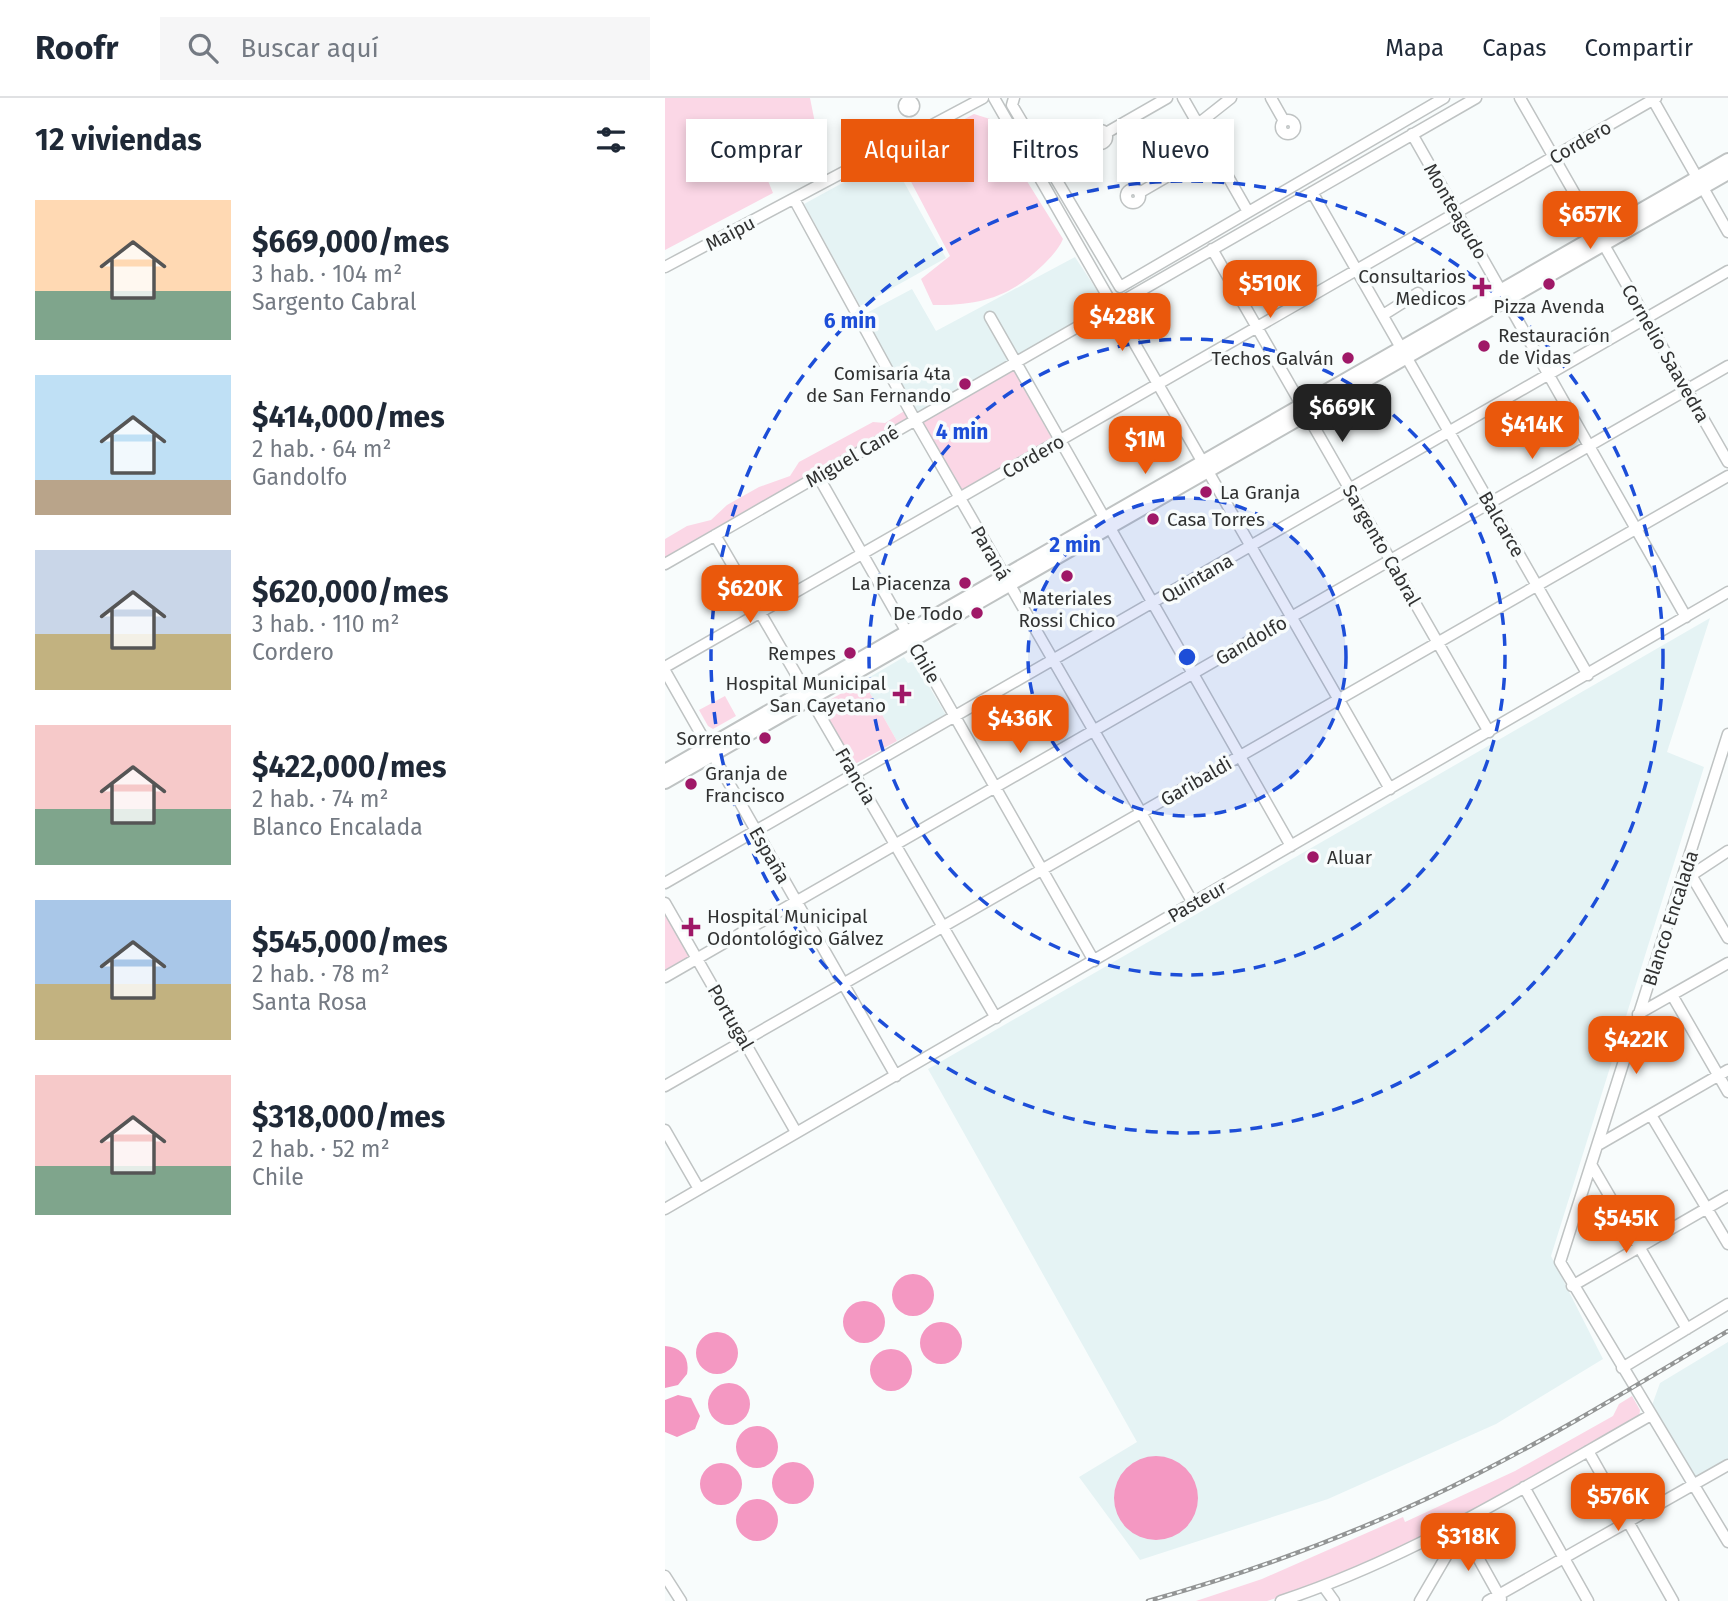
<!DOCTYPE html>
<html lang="es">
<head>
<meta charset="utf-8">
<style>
  body { margin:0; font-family:"Fira Sans",sans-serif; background:#f6f6f7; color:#1f2937; height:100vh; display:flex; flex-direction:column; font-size:26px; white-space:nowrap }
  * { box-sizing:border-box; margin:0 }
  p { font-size:23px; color:#747a83 }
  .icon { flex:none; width:38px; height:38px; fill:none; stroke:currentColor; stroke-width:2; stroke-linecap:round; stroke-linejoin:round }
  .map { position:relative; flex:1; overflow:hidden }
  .details { display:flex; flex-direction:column; background:#fff; width:665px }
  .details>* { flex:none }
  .banner { position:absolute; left:21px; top:21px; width:665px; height:63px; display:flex; gap:14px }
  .price { position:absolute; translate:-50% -60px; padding:0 16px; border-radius:14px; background:#ea580c; color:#fff; font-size:23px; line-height:46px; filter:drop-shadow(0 2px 4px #0008) }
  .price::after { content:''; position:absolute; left:50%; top:42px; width:21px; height:16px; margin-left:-10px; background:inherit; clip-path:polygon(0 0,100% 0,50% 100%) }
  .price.active { background:#222; color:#fff }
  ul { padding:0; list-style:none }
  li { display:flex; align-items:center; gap:21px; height:175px; padding:0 35px }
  li span { display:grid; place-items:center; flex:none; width:196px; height:140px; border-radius:0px; color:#555 }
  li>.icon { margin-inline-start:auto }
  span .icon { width:84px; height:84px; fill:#fffc; stroke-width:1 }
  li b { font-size:30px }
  h2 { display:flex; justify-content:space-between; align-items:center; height:84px; padding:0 35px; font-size:30px }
  .pill { padding:0 24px; border-radius:0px; background:#fff; box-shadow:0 4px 10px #0003; font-size:24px; line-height:63px }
  .pill.active { background:#ea580c; color:#fff }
  header { display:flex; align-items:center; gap:42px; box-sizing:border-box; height:98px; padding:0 35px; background:#fff; border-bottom:2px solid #e0e1e3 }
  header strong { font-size:33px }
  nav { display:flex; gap:38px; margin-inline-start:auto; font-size:24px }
  .search { width:490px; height:63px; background:#f6f6f7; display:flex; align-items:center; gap:18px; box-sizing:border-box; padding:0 24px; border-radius:0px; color:#747a83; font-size:26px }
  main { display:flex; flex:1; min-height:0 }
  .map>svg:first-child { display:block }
</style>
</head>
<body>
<header>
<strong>Roofr</strong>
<div class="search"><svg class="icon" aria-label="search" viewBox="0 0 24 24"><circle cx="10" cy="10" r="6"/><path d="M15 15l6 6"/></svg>Buscar aquí</div>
<nav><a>Mapa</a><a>Capas</a><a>Compartir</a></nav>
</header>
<main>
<section class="details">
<h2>12 viviendas<svg class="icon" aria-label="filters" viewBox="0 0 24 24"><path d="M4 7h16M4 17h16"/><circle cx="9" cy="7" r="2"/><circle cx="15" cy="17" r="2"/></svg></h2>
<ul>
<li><span style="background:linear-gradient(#ffd9b3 65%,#7fa58c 0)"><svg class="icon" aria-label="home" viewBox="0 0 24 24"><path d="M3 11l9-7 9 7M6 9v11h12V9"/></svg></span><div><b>$669,000/mes</b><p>3 hab. · 104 m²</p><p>Sargento Cabral</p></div></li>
<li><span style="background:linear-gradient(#bfe0f5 75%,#b9a48a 0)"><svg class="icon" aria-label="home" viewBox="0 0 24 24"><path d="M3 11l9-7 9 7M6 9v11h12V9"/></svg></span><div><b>$414,000/mes</b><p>2 hab. · 64 m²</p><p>Gandolfo</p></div></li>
<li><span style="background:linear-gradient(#c9d6e8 60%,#c2b280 0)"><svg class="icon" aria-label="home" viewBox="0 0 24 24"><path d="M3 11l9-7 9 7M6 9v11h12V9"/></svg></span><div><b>$620,000/mes</b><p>3 hab. · 110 m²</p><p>Cordero</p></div></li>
<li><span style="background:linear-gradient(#f6c9c9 60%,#7fa58c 0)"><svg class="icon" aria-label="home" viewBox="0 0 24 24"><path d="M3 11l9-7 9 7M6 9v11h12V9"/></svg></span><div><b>$422,000/mes</b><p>2 hab. · 74 m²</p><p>Blanco Encalada</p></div></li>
<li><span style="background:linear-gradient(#a9c7e8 60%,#c2b280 0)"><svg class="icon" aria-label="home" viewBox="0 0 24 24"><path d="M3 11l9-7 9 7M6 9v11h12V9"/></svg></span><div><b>$545,000/mes</b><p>2 hab. · 78 m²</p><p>Santa Rosa</p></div></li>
<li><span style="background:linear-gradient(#f6c9c9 65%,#7fa58c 0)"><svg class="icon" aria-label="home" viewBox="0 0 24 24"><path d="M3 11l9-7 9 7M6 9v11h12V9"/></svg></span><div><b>$318,000/mes</b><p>2 hab. · 52 m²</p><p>Chile</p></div></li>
</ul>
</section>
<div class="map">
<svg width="1063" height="1503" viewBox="0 0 1063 1503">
  <rect width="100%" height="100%" fill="#f8fcfc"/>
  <path fill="#e5f3f4" d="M225,59L281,160L195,208L139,106Z
    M410,159L441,206L251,316L196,218L247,191L271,233Z
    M1045,520L1002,654L1039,669L886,1158L938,1261L831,1326L663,1401L475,1462L414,1379L472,1344L263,971Z
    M239,559L243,565L249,563L281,617L232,643L198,583Z
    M1063,1244V1361L1030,1381L986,1310L995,1285Z"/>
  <path fill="#fbd7e6" d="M0,0H145L152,35L145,50L112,54L92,70L101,78L108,95L0,152Z
    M309,16L325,21L339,37L360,80L398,141C394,151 385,160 378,167C344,200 314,207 268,207L256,181L285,158L232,57Z
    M345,271L350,274L387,341L296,393L257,326V321Z
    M244,310L250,322L0,465V441L22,428L46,422L62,407L94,389L125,378L134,364L208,324L220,325Z
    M198,583L232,643L190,666L154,608Z
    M60,598L71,618L48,631L43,628L34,612Z
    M0,810L25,859L0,875Z
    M967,1298L975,1312L974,1320L792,1423L655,1486L602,1503H531L597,1481L738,1419L740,1424L850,1373L948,1318L954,1306Z"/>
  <path fill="#f498c2" d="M227 1197a21 21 0 1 1 42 0a21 21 0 1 1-42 0Z
    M178 1224a21 21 0 1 1 42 0a21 21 0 1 1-42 0Z
    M255 1245a21 21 0 1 1 42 0a21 21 0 1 1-42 0Z
    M31 1255a21 21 0 1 1 42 0a21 21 0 1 1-42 0Z
    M0,1248C17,1249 25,1260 22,1276L13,1287L0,1290Z
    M205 1272a21 21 0 1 1 42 0a21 21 0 1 1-42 0Z
    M43 1306a21 21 0 1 1 42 0a21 21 0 1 1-42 0Z
    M13,1297L26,1300L35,1318L30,1331L12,1339L0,1334V1302Z
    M71 1349a21 21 0 1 1 42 0a21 21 0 1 1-42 0Z
    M449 1400a42 42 0 1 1 84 0a42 42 0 1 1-84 0Z
    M107 1385a21 21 0 1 1 42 0a21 21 0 1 1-42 0Z
    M35 1386a21 21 0 1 1 42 0a21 21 0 1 1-42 0Z
    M71 1422a21 21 0 1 1 42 0a21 21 0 1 1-42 0Z"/>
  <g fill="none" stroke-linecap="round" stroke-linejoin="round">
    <g stroke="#bfc3c3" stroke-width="13">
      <path id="minor" d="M329,0L725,691
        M349,0L347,7L455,189L779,0
        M518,0L582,112
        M606,0L619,23
        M855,0L1063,364
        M987,0L1063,134
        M239 8a5 5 0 1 1 10 0a5 5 0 1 1-10 0Z
        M616 29a7 7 0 1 1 14 0a7 7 0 1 1-14 0Z
        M533,26L566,0
        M428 39a7 7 0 1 1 14 0a7 7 0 1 1-14 0Z
        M441,35L502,0
        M747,36L1021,519
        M461 98a7 7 0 1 1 14 0a7 7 0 1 1-14 0Z
        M647,94L923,577
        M474,95L548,52
        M129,101L250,322L528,805
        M547,151L824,634
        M0,169L318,0
        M718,217L753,195
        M325,219L626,748
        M153,378L429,863
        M50,437L331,920
        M0,466L811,0
        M0,569L991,0
        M0,573L231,978
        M1063,636L895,1164L1063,1444
        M1026,777L1063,840
        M1022,780L1063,753
        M0,785L1063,173
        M0,805L131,1034
        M0,879L1063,268
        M1007,897L1063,994
        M973,916L1063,865
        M0,988L1063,378
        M986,1017L1063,1146
        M0,1032L34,1091
        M933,1047L1063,972
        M927,1068L1022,1231
        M0,1111L1063,494
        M907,1188L1063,1098
        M957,1270L1063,1206
        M923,1353L1008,1503
        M859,1389L923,1503
        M797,1431L836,1501
        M0,1478L16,1503
        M659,1489L669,1503
        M616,1503C747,1460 866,1385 986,1317
        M755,1503L797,1431L793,1426
        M823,1503L1063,1367"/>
    </g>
    <g stroke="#bfc3c3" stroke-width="16">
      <path id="major" d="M0,673L1063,62
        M0,684L1063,75"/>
    </g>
    <use href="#minor" stroke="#fff" stroke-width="10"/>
    <use href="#major" stroke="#fff" stroke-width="12"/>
    <g stroke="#939595" stroke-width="4.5">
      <path id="rail" d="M483,1503C597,1471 709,1429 814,1375C899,1332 981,1281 1063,1233"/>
    </g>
    <use href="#rail" stroke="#f8fcfc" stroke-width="2" stroke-dasharray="5" stroke-linecap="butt"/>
  </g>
  <circle cx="522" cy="559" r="159" fill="#1d4ed8" fill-opacity=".12"/>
  <g fill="none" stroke="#1d4ed8" stroke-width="3.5" stroke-dasharray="12 9">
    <circle cx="522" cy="559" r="159"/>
    <circle cx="522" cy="559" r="318"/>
    <circle cx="522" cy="559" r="476"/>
  </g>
  <g fill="#9f1867" stroke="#f8fcfc" stroke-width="2.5">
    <circle cx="884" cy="186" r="7"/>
    <path d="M813.5 178.5h7v7h7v7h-7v7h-7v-7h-7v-7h7z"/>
    <circle cx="819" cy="248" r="7"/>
    <circle cx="683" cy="260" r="7"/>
    <circle cx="300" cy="286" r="7"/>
    <circle cx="541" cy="394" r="7"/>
    <circle cx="488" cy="421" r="7"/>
    <circle cx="402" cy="478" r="7"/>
    <circle cx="300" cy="485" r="7"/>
    <circle cx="312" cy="515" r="7"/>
    <circle cx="185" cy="555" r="7"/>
    <path d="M233.5 585.5h7v7h7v7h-7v7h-7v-7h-7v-7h7z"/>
    <circle cx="100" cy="640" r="7"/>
    <circle cx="26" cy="686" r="7"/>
    <circle cx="648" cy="759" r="7"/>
    <path d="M22.5 818.5h7v7h7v7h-7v7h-7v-7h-7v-7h7z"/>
  </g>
  <g text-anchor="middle" stroke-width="7" stroke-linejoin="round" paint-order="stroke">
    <g font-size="19" fill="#313232" stroke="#f8fcfc">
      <text transform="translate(915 44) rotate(-30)" y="7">Cordero</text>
      <text transform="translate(791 113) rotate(60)" y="7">Monteagudo</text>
      <text transform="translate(65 135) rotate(-28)" y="7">Maipu</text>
      <text transform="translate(1001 255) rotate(60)" y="7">Cornelio Saavedra</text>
      <text transform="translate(187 358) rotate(-30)" y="7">Miguel Cané</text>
      <text transform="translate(368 358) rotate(-30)" y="7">Cordero</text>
      <text transform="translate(837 426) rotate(60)" y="7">Balcarce</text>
      <text transform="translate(717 447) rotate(60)" y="7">Sargento Cabral</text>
      <text transform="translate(326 455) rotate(60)" y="7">Paraná</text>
      <text transform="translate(532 480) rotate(-30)" y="7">Quintana</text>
      <text transform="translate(586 542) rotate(-30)" y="7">Gandolfo</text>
      <text transform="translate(260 565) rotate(60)" y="7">Chile</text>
      <text transform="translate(191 678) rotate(60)" y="7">Francia</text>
      <text transform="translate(531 683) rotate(-30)" y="7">Garibaldi</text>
      <text transform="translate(105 757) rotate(60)" y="7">España</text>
      <text transform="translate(532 803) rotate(-30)" y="7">Pasteur</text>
      <text transform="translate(1005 820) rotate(-72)" y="7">Blanco Encalada</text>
      <text transform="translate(66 919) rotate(60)" y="7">Portugal</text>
    </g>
    <g font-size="19" fill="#313232" stroke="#f8fcfc" text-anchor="end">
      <text x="801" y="185">Consultarios<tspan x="801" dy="22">Medicos</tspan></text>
      <text x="884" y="215" text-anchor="middle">Pizza Avenda</text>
      <text x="833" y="244" text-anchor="start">Restauración<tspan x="833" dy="22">de Vidas</tspan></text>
      <text x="669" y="267">Techos Galván</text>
      <text x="286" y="282">Comisaría 4ta<tspan x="286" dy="22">de San Fernando</tspan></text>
      <text x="555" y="401" text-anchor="start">La Granja</text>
      <text x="502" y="428" text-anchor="start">Casa Torres</text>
      <text x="286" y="492">La Piacenza</text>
      <text x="402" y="507" text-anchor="middle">Materiales<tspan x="402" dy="22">Rossi Chico</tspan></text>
      <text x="298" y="522">De Todo</text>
      <text x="171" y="562">Rempes</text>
      <text x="221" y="592">Hospital Municipal<tspan x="221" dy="22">San Cayetano</tspan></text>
      <text x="86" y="647">Sorrento</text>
      <text x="40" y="682" text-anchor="start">Granja de<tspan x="40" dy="22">Francisco</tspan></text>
      <text x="662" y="766" text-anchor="start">Aluar</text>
      <text x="42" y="825" text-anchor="start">Hospital Municipal<tspan x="42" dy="22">Odontológico Gálvez</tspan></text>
    </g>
  </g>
  <circle cx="522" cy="559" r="10" fill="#1d4ed8" stroke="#f8fcfc" stroke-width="3.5"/>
  <g font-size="21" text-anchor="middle" font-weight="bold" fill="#1d4ed8" stroke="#f8fcfc" stroke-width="7" stroke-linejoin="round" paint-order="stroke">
    <text x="185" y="230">6 min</text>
    <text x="297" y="341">4 min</text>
    <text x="410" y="454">2 min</text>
  </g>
</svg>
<b class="price" style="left:925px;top:153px">$657K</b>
<b class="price" style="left:605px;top:222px">$510K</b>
<b class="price" style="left:457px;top:255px">$428K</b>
<b class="price active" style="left:677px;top:346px">$669K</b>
<b class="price" style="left:867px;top:363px">$414K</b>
<b class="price" style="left:480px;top:378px">$1M</b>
<b class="price" style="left:85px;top:527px">$620K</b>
<b class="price" style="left:355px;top:657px">$436K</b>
<b class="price" style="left:971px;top:978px">$422K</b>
<b class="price" style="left:961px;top:1157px">$545K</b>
<b class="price" style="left:953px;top:1435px">$576K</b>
<b class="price" style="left:803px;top:1475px">$318K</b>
<div class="banner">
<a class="pill">Comprar</a>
<a class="pill active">Alquilar</a>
<a class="pill">Filtros</a>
<a class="pill">Nuevo</a>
</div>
</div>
</main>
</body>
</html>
